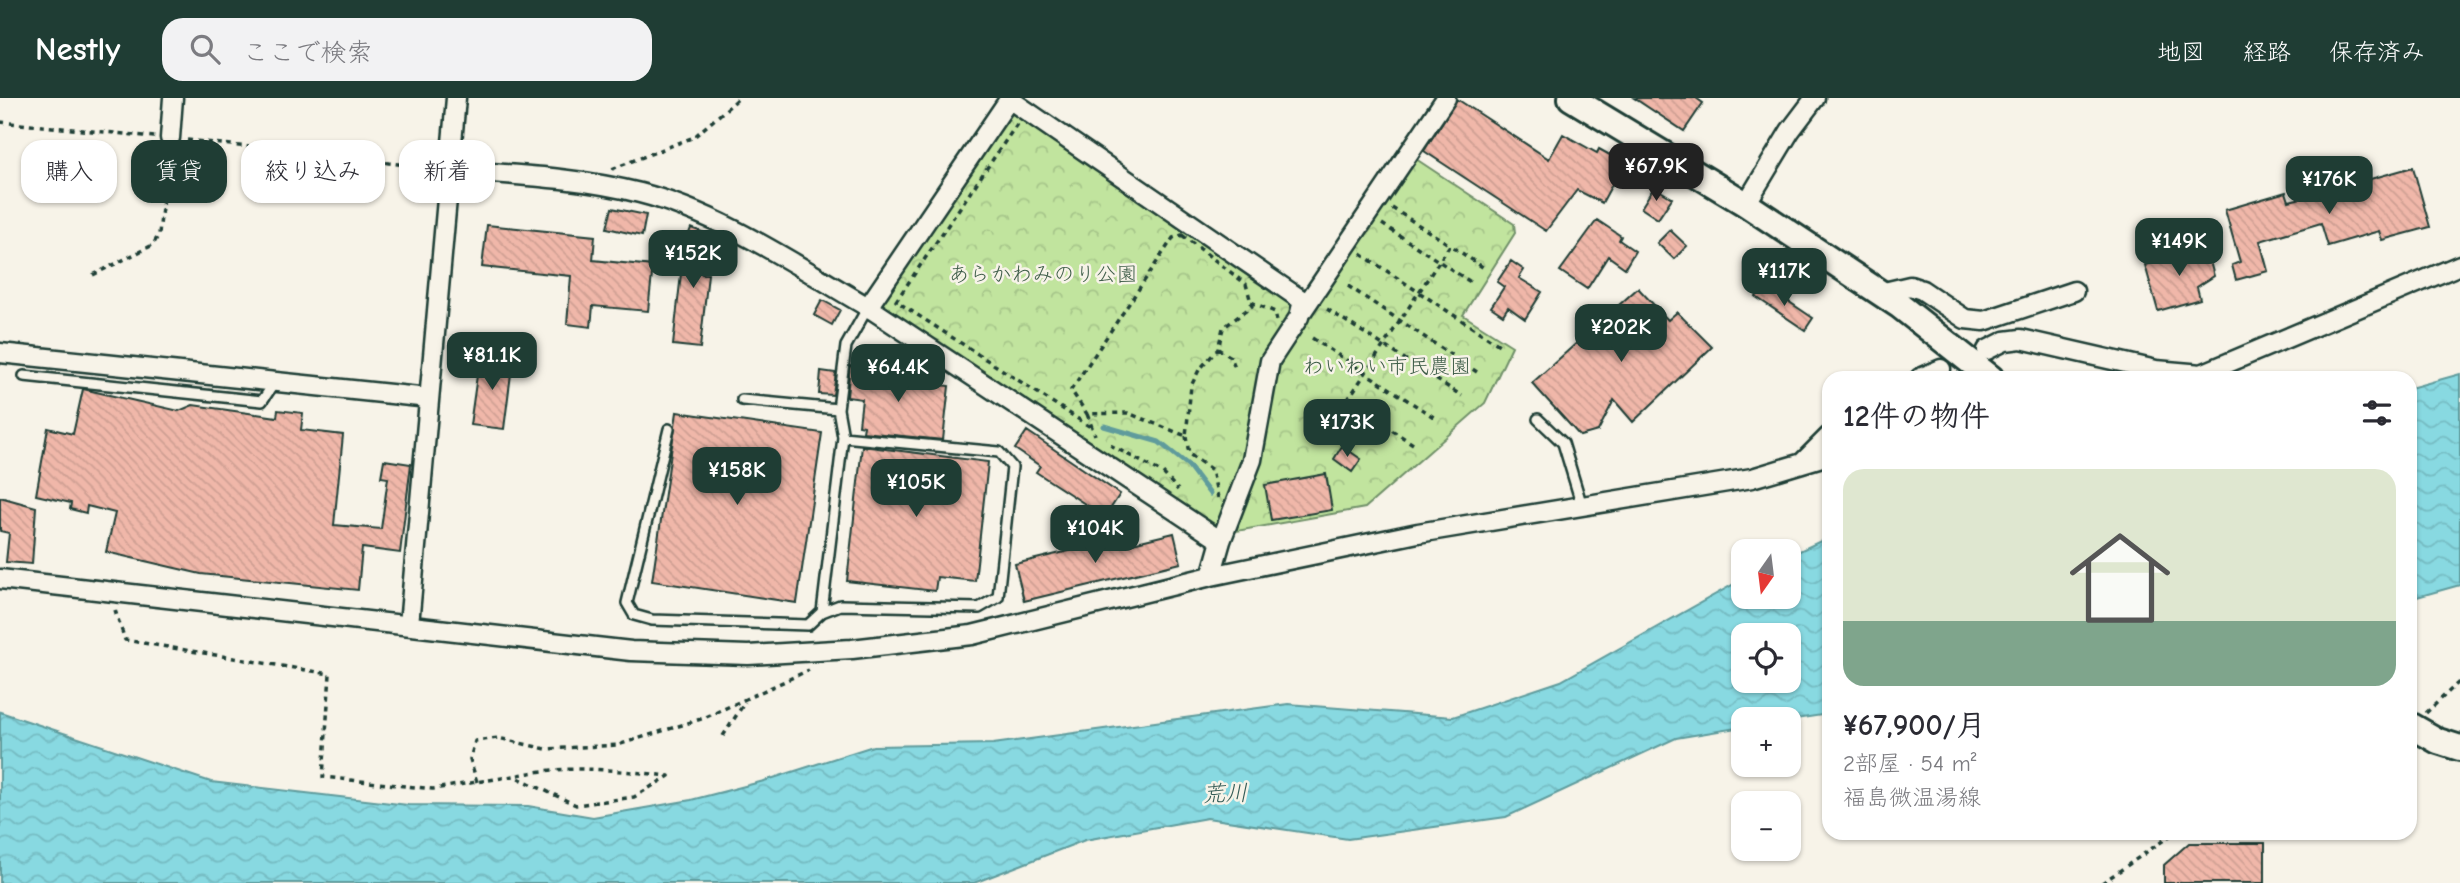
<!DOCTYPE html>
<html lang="ja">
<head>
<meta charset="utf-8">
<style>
  body { margin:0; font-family:"Comic Neue","Klee One",sans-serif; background:#f2f2f3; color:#2b2b33; height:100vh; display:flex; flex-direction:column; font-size:26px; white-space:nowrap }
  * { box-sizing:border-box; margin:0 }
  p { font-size:23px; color:#7c7c81 }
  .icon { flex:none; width:38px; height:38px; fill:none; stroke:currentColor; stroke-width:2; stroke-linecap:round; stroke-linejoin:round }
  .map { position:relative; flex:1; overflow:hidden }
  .panel { position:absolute; left:1822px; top:273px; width:595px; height:469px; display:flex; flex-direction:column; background:#fff; border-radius:21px; box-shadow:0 2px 5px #0004 }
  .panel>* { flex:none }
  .hud { position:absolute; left:21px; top:42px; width:665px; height:63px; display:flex; gap:14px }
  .needle { width:46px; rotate:194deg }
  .tools { position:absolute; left:1731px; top:441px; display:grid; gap:14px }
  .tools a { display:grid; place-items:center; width:70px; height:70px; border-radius:14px; background:#fff; box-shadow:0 2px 5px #0004; font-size:35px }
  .price { position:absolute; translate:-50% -60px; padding:0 16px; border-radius:14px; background:#1f3d34; color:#fff; font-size:23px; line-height:46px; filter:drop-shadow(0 2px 4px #0008) }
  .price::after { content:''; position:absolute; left:50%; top:42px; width:21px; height:16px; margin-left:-10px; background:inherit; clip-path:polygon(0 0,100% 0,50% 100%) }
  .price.selected { background:#222; color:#fff }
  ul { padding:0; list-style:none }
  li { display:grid; align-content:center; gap:14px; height:371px; padding:0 21px }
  li span { display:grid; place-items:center; height:217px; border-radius:21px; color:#555 }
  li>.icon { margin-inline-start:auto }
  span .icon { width:126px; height:126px; fill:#fffc; stroke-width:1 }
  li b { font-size:30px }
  h2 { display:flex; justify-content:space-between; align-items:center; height:84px; padding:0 21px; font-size:30px }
  .tag { padding:0 24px; border-radius:21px; background:#fff; box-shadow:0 2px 5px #0004; font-size:24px; line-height:63px }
  .tag.selected { background:#1f3d34; color:#fff }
  header { display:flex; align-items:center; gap:42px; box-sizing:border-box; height:98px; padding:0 35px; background:#1f3d34; color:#fff }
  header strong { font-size:33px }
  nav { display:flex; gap:38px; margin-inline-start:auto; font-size:24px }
  .search { width:490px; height:63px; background:#f2f2f3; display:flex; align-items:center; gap:18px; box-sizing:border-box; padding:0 24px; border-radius:21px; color:#7c7c81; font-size:26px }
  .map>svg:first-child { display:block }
</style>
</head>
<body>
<header>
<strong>Nestly</strong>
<div class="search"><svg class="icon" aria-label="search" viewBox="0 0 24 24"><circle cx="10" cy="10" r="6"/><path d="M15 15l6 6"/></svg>ここで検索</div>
<nav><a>地図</a><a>経路</a><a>保存済み</a></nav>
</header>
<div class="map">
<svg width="2460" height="785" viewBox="0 0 2460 785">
  <defs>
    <pattern id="forest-crowns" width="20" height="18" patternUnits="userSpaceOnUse" patternTransform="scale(1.75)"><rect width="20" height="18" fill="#c1e49e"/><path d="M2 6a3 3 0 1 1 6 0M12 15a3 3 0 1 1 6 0" fill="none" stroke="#a5c489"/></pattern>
    <pattern id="water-waves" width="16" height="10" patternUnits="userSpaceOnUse" patternTransform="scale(1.75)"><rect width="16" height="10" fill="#88d9e1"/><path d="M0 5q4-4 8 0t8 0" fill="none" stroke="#75bbc2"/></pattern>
    <pattern id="building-back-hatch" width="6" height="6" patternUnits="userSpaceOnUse" patternTransform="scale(1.75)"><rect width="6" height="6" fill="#f0b7a9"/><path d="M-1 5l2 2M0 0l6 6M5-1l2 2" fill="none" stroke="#cd9e92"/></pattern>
  </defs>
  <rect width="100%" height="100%" fill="#f7f3e8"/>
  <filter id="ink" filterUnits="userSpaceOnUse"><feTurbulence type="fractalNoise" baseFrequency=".0143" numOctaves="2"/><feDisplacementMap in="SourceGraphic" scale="14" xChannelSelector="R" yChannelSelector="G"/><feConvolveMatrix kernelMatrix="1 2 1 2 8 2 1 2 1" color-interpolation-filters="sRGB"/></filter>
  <g filter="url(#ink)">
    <path fill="url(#forest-crowns)" stroke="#709069" stroke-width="2" d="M1009,8L1298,205L1263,265L1249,357L1220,436L874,207Z
      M1416,61L1514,126L1515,135L1463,217L1512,248L1485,305L1365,410L1237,433L1234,427L1276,267Z"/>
    <path fill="url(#water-waves)" stroke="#5e9b9c" stroke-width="2" fill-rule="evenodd" d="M2460,276V487L2410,501V290Z
      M1829,439V616L1789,622L1743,621V629L1676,640L1506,719L1348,741L1207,720L1085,742L974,785H0V614L211,684L408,707L528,708L593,719L691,702L764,683L873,648L993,646L1288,606L1453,619L1561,583L1743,481V499H1788L1789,458ZM1743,537H1788V583H1743Z"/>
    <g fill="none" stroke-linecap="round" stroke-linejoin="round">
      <path stroke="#5e9b9c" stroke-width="5" d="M1104,328L1159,344L1188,367L1210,396"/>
    </g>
    <path fill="url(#building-back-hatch)" stroke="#1f3d34" stroke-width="2" d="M1634,0H1696L1703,5L1684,33Z
      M1457,1L1549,61L1563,36L1597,55L1599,51L1619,62L1611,76L1616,79L1602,105L1577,92L1546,133L1424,53Z
      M2413,69L2430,129L2382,142L2379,133L2328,148L2321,125L2260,143L2268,173L2236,182L2232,167L2240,164L2225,112L2286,94L2289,103L2310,98Z
      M1654,89L1672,100L1658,121L1641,110Z
      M612,110L646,117L642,138L607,130Z
      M1597,122L1621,138L1619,142L1635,153L1625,170L1608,158L1587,191L1560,173Z
      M487,127L595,138L593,162L653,168L648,213L593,208L591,229L567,226L571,178L482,169Z
      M691,130L716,139L702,176H708L700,250L673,247L684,149Z
      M1670,132L1687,148L1674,161L1657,145Z
      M2206,149L2214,178L2197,189L2200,201L2158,213L2145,167Z
      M1511,163L1524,172L1519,180L1542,194L1525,221L1508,209L1503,217L1491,209L1504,189L1497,184Z
      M1764,187L1813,220L1805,232L1756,199Z
      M1638,190L1668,222L1677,214L1712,249L1633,324L1614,302L1598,333L1580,338L1532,285Z
      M822,202L840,212L832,227L814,217Z
      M480,256L513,260L504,331L470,327Z
      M850,268L902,271L900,282L949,288L943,342L863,334L864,328L859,327L862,301L847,299Z
      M821,273L836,275L833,297L819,296Z
      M83,291L179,313L193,307L277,319L278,312L303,315L301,332L343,337L334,427L381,431L388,380L381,379L384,362L411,366L400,455L362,450L358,492L201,476L106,454L115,415L87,408L86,415L70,411L71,405L36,397L48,330L73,336Z
      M677,314L822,335L797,505L652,483Z
      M1027,333L1120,396L1105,419L1036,374L1040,368L1015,351Z
      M862,348L988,364L975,483L937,479L935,493L847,483Z
      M1342,348L1361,361L1352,374L1334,361Z
      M1326,376L1332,412L1271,422L1265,387Z
      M0,399L36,409L32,466L6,464L9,435L0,433Z
      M1174,435L1181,465L1024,503L1015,466L1119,441L1120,448Z
      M2189,745H2265V785H2164V767Z"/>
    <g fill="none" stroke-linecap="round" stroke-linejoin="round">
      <g stroke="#1f3d34" stroke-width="14">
        <path id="service" d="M24,278L262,303L275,284
          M742,302L838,311
          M1538,321L1563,345L1582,408
          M669,331L627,505L634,517L652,522L808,527L822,514L840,507L979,510L998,499L1012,369L999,354L843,339
          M822,514L843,339L838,311L846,248L868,209"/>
      </g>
      <g stroke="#1f3d34" stroke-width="23">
        <path id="minor" d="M1010,0L868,209L1221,443L1211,478
          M1009,1L1303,203L1299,219L1270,263L1252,362L1221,443
          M170,40L173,0
          M450,72C514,77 577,79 640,95C722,116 795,167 868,209
          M1746,106L1790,33L1815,0
          M1880,195L1910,188L1922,192L1965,221L1984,223L2074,193
          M1303,212L1446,0
          M1987,252L2005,243L2021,241L2156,272L2202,276
          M0,255L429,300
          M1920,280L1941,271
          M2192,280L2460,167
          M1802,365L1829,338
          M0,481L631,553L748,557L852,551L972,537L1211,478L1418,435L1752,380L1829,357
          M409,527L456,0"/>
      </g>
      <g stroke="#1f3d34" stroke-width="30">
        <path id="secondary" d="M1571,0L1746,106L1900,208L1991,280
          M2410,627L2438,643L2460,650"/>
      </g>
      <path stroke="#1f3d34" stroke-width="3.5" stroke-dasharray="5 5" stroke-linecap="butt" d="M0,24L155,39
        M1017,26L896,203L1092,330
        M187,42L433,70
        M612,71L694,39L739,0
        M1392,110L1450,147
        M1382,126L1472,185
        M1182,137L1246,186L1252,208L1223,230L1218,251L1199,272L1191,288L1186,338L1128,315L1087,316L1071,292L1173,140Z
        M1361,156L1499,247
        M93,177L153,147L159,136L168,57
        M1348,188L1480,276
        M1251,204L1275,214L1277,223
        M1327,211L1462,298
        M1312,240L1435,320
        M1218,251L1231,259L1236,272
        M1087,316L1095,337
        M1186,338L1189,356L1212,372L1218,400
        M1413,346L1347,303L1450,147L1484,170
        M1110,347L1163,375L1178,392
        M115,512L125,542L330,576L323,679L433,691L514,678L576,707L634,699L669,678C616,672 566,666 514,678
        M2426,615L2460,583
        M723,638L745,604
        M477,684L470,661L475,643L498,640L546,651L618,647L704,620L809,572
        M2102,785L2174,735"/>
      <use href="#service" stroke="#f7f3e8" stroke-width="9"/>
      <use href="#minor" stroke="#f7f3e8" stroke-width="18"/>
      <use href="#secondary" stroke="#f7f3e8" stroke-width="24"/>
    </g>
  </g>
  <g text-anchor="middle" stroke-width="5" stroke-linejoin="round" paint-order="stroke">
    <g font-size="21" fill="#3f5e49" stroke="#f7f3e8">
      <text x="1043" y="183">あらかわみのり公園</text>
      <text x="1387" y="275">わいわい市民農園</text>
    </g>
    <g font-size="23" font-style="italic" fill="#345c57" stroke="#f7f3e8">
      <text transform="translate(1225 695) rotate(-2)" y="8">荒川</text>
    </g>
  </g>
</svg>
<div class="tools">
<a><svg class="needle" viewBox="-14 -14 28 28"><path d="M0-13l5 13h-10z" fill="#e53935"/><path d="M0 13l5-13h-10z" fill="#7c7c81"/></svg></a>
<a><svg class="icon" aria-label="locate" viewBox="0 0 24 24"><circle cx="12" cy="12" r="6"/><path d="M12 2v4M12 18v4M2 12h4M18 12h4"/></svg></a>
<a>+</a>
<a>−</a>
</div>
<b class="price selected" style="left:1656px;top:105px">¥67.9K</b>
<b class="price" style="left:2329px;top:118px">¥176K</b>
<b class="price" style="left:2179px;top:180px">¥149K</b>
<b class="price" style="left:693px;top:192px">¥152K</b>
<b class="price" style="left:1784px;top:210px">¥117K</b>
<b class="price" style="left:1621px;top:266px">¥202K</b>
<b class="price" style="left:492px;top:294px">¥81.1K</b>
<b class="price" style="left:898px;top:306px">¥64.4K</b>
<b class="price" style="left:1347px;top:361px">¥173K</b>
<b class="price" style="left:737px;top:409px">¥158K</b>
<b class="price" style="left:916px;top:421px">¥105K</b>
<b class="price" style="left:1095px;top:467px">¥104K</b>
<div class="hud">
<a class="tag">購入</a>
<a class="tag selected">賃貸</a>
<a class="tag">絞り込み</a>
<a class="tag">新着</a>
</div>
<section class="panel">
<h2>12件の物件<svg class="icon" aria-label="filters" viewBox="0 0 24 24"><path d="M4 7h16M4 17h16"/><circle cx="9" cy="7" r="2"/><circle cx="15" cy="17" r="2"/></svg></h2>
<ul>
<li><span style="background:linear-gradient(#dfe7d0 70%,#7fa58c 0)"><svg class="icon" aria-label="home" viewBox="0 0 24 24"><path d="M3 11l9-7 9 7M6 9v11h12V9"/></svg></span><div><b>¥67,900/月</b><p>2部屋 · 54 m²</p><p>福島微温湯線</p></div></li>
</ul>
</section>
</div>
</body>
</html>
